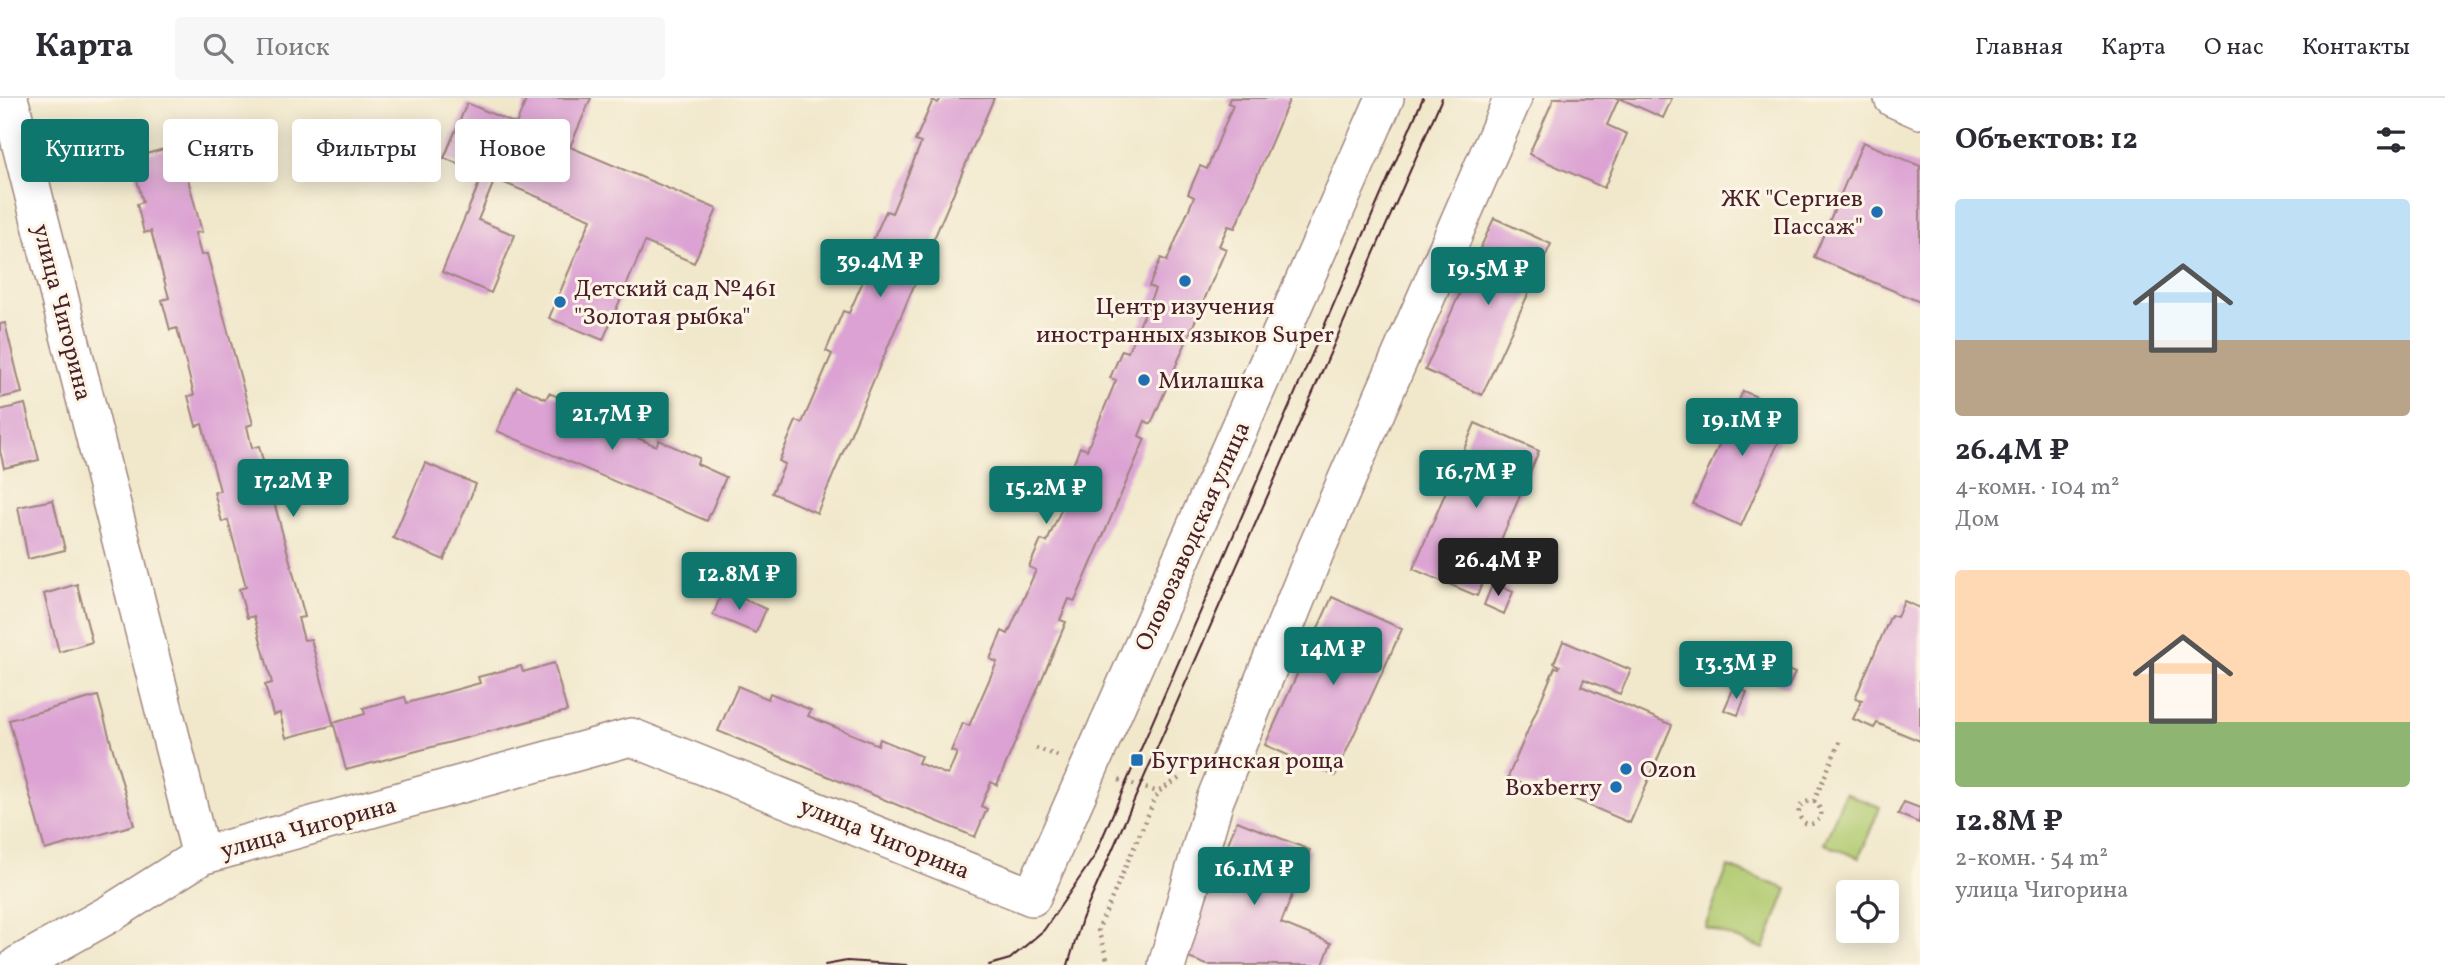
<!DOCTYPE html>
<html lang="ru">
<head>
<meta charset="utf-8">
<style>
  body { margin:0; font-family:Vollkorn,serif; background:#f7f7f7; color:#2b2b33; height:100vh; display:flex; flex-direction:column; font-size:26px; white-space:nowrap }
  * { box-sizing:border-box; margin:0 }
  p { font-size:23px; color:#7c7c81 }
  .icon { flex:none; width:38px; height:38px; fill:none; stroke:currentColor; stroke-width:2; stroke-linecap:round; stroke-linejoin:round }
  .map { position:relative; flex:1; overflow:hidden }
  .sheet { display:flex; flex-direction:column; background:#fff; width:525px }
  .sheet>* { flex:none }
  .guide { position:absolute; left:21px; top:21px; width:665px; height:63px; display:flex; gap:14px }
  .controls { position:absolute; left:1836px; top:782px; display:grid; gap:14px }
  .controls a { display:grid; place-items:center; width:63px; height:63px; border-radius:7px; background:#fff; box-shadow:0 4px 18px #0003; font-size:35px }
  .price { position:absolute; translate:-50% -60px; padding:0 16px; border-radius:7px; background:#0f766e; color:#fff; font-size:23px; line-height:46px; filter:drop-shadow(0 2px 4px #0008) }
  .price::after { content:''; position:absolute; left:50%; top:42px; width:21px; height:16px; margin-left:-10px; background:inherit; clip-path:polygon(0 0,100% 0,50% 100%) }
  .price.current { background:#222; color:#fff }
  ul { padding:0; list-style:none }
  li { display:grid; align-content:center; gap:14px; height:371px; padding:0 35px }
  li span { display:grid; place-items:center; height:217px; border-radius:7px; color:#555 }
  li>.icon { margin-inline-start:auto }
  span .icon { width:126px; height:126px; fill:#fffc; stroke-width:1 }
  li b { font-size:30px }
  h2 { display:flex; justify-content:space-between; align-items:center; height:84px; padding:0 35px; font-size:30px }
  .pill { padding:0 24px; border-radius:7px; background:#fff; box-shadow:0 4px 18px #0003; font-size:24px; line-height:63px }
  .pill.current { background:#0f766e; color:#fff }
  header { display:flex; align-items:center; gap:42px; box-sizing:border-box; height:98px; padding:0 35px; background:#fff; border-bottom:2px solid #e1e1e2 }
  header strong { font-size:33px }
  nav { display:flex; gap:38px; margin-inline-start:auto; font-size:24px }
  .search { width:490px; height:63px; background:#f7f7f7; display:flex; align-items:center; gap:18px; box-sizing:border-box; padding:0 24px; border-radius:7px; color:#7c7c81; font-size:26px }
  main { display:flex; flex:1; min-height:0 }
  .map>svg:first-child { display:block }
</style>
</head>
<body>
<header>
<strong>Карта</strong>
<div class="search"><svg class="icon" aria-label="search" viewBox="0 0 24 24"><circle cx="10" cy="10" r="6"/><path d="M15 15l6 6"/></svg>Поиск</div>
<nav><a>Главная</a><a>Карта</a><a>О нас</a><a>Контакты</a></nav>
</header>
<main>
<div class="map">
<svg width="1920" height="867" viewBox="0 0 1920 867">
  <rect width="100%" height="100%" fill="#fcf5e5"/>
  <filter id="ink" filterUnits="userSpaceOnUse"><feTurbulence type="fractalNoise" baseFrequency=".0143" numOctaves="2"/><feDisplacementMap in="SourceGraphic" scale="14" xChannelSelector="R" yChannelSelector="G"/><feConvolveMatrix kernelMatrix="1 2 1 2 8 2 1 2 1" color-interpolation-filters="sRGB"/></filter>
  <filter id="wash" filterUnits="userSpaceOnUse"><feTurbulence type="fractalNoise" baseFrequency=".00686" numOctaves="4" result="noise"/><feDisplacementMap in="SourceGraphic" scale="28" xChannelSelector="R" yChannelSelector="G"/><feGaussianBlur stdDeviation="1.57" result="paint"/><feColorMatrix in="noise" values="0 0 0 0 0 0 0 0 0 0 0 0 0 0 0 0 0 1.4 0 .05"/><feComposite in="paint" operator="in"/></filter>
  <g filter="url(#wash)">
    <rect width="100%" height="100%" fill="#f1e8cc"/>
    <path fill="#b0ca70" stroke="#7d744e" stroke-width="2" d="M1845,695L1880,709L1859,760L1824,746Z
      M1728,769L1787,791L1764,851L1705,829Z"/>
    <g id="blocks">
      <path fill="#dba2d3" d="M527,0H591L570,49L717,111L694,165L645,144L603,242L549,220L591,121L495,81L478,122L515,137L491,195L442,174L483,76L444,60L467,5L516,26Z
        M941,0H994L817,415L772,395L785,366L779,363L796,323L802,325L832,256L826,253L843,213L849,215L875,156L868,153L886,113L892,115L921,45L915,43L933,2L938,5Z
        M1230,0H1290L1235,130L1228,128L1219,148L1226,151L1151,326L1145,323L1139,338L1145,341L1075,503L1069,501L1060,522L1066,524L997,687L991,684L981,708L987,711L975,739L718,633L738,588L768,601L770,595L811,612L808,618L878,647L880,641L921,658L918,665L948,677L957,655L951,653L963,625L969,628L997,564L990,561L1002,533L1008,536L1036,472L1029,469L1041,442L1047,444L1075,380L1069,378L1080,349L1087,352L1116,282L1110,280L1122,252L1128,254L1155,191L1149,188L1161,160L1167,163L1194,99L1188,96L1200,68L1207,71L1233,7L1228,5Z
        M1554,0H1619L1607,27L1627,36L1604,90L1529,56Z
        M1619,0H1672L1663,20Z
        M1863,44L1920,68V204L1814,159Z
        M179,47L202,134L195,135L201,157L207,156L253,326L247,328L252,350L259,348L305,519L298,520L304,542L311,541L333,625L365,616L363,610L405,599L407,605L480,585L478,579L521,568L523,574L554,565L567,613L346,672L334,627L286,640L280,615L273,617L265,587L272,585L254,518L247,520L239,491L246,489L228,422L222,424L214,394L220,393L202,326L196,328L188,298L194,297L177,230L170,232L162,202L169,200L151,133L144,135L137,106L143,104L131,60Z
        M1494,120L1551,146L1482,297L1425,272Z
        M5,225L22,295L0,300V226Z
        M517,288L546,301L549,295L589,312L587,318L656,348L659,342L699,360L697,366L726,379L707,423L497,333Z
        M1743,293L1792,314L1741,428L1693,406Z
        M25,306L39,362L4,370L0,353V312Z
        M1475,325L1539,353L1477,498L1413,471Z
        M425,365L476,386L444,462L393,440Z
        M53,402L65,452L28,461L18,409Z
        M1493,485L1513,494L1504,516L1484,507Z
        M77,486L92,544L59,554L44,496Z
        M723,492L766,511L756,535L713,517Z
        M1332,499L1402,531L1335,678L1265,647Z
        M1904,503L1920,510V643L1877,625L1874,630L1853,621L1862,602L1855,600L1891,517L1897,519Z
        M1563,543L1631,572L1620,596L1584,581L1581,588L1672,627L1630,725L1539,686L1537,691L1508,679L1555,569L1559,570L1560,568L1554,565Z
        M1780,569L1795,575L1788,590L1774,584Z
        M1734,589L1747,594L1738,617L1724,612Z
        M98,598L134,727L45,752L9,622Z
        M1904,704L1920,710L1919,725L1898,716Z
        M1237,723L1310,752L1281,825L1331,845L1323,867H1207L1183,858Z"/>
    </g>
  </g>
  <g filter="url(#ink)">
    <use href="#blocks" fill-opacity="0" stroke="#9e847c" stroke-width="2"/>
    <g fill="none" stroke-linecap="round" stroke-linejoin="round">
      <g stroke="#9e847c" stroke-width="40">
        <path id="minor" d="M9,0L201,758L631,639L1032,799L1385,0
          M1893,0L1920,12
          M18,867L111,815L201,758
          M1167,867L1215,702L1316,452L1513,0"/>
      </g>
      <path stroke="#9e847c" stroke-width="4.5" stroke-dasharray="2 5" stroke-linecap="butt" d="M1036,650L1058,658
        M1119,682L1158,694
        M1814,703C1820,709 1825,717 1817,723C1801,736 1787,702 1814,703L1840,643
        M1109,867L1098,832L1158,694L1183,678"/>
      <use href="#minor" stroke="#fff" stroke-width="37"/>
      <path stroke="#4a1f2b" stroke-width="2" d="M825,867L847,863L907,867
        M989,867L1010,861L1044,832L1094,759L1423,0
        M1068,867L1082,821L1442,0"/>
    </g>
  </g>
  <g fill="#1f6fb2" stroke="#fcf5e5" stroke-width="2.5">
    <circle cx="1877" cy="114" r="7"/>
    <circle cx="1185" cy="183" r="7"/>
    <circle cx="560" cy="204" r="7"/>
    <circle cx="1144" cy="282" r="7"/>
    <rect x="1130" y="655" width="14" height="14" rx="3.5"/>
    <circle cx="1626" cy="671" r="7"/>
    <circle cx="1616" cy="689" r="7"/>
  </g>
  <g text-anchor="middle" stroke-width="6" stroke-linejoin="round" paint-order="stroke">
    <g font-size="24" fill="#4a1f2b" stroke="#fcf5e5" text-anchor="start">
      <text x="1863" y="108" text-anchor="end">ЖК "Сергиев<tspan x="1863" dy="28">Пассаж"</tspan></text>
      <text x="574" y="198">Детский сад №461<tspan x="574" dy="28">"Золотая рыбка"</tspan></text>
      <text x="1185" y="216" text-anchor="middle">Центр изучения<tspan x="1185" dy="28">иностранных языков Super</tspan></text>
      <text x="1158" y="290">Милашка</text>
      <text x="1151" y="670">Бугринская роща</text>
      <text x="1640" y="679">Ozon</text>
      <text x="1602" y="697" text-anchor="end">Boxberry</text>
    </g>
    <g font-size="24" fill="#4a1f2b" stroke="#fcf5e5">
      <text transform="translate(63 214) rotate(76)" y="8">улица Чигорина</text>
      <text transform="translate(1192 438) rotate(-66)" y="8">Оловозаводская улица</text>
      <text transform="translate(308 729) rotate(-15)" y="8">улица Чигорина</text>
      <text transform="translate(885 740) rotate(22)" y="8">улица Чигорина</text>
    </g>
  </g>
</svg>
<div class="controls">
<a><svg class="icon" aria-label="locate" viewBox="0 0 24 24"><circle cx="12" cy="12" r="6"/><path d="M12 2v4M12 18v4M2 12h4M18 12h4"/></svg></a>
</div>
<b class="price" style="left:880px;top:201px">39.4M ₽</b>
<b class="price" style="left:1488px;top:209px">19.5M ₽</b>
<b class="price" style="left:612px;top:354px">21.7M ₽</b>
<b class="price" style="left:1742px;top:360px">19.1M ₽</b>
<b class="price" style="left:1476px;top:412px">16.7M ₽</b>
<b class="price" style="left:293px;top:421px">17.2M ₽</b>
<b class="price" style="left:1046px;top:428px">15.2M ₽</b>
<b class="price current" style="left:1498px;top:500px">26.4M ₽</b>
<b class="price" style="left:739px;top:514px">12.8M ₽</b>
<b class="price" style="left:1333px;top:589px">14M ₽</b>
<b class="price" style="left:1736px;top:603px">13.3M ₽</b>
<b class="price" style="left:1254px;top:809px">16.1M ₽</b>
<div class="guide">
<a class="pill current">Купить</a>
<a class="pill">Снять</a>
<a class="pill">Фильтры</a>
<a class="pill">Новое</a>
</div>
</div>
<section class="sheet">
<h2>Объектов: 12<svg class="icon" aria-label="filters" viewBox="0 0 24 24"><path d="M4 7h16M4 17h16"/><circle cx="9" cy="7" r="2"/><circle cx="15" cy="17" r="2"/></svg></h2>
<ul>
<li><span style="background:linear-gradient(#bfe0f5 65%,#b9a48a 0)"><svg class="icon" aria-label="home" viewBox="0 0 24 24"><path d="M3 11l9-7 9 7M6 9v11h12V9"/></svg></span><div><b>26.4M ₽</b><p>4-комн. · 104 m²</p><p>Дом</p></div></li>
<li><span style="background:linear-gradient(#ffd9b3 70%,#8fb573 0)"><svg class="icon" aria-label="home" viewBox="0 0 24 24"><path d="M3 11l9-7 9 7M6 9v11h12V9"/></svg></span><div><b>12.8M ₽</b><p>2-комн. · 54 m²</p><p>улица Чигорина</p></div></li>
</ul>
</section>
</main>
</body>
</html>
